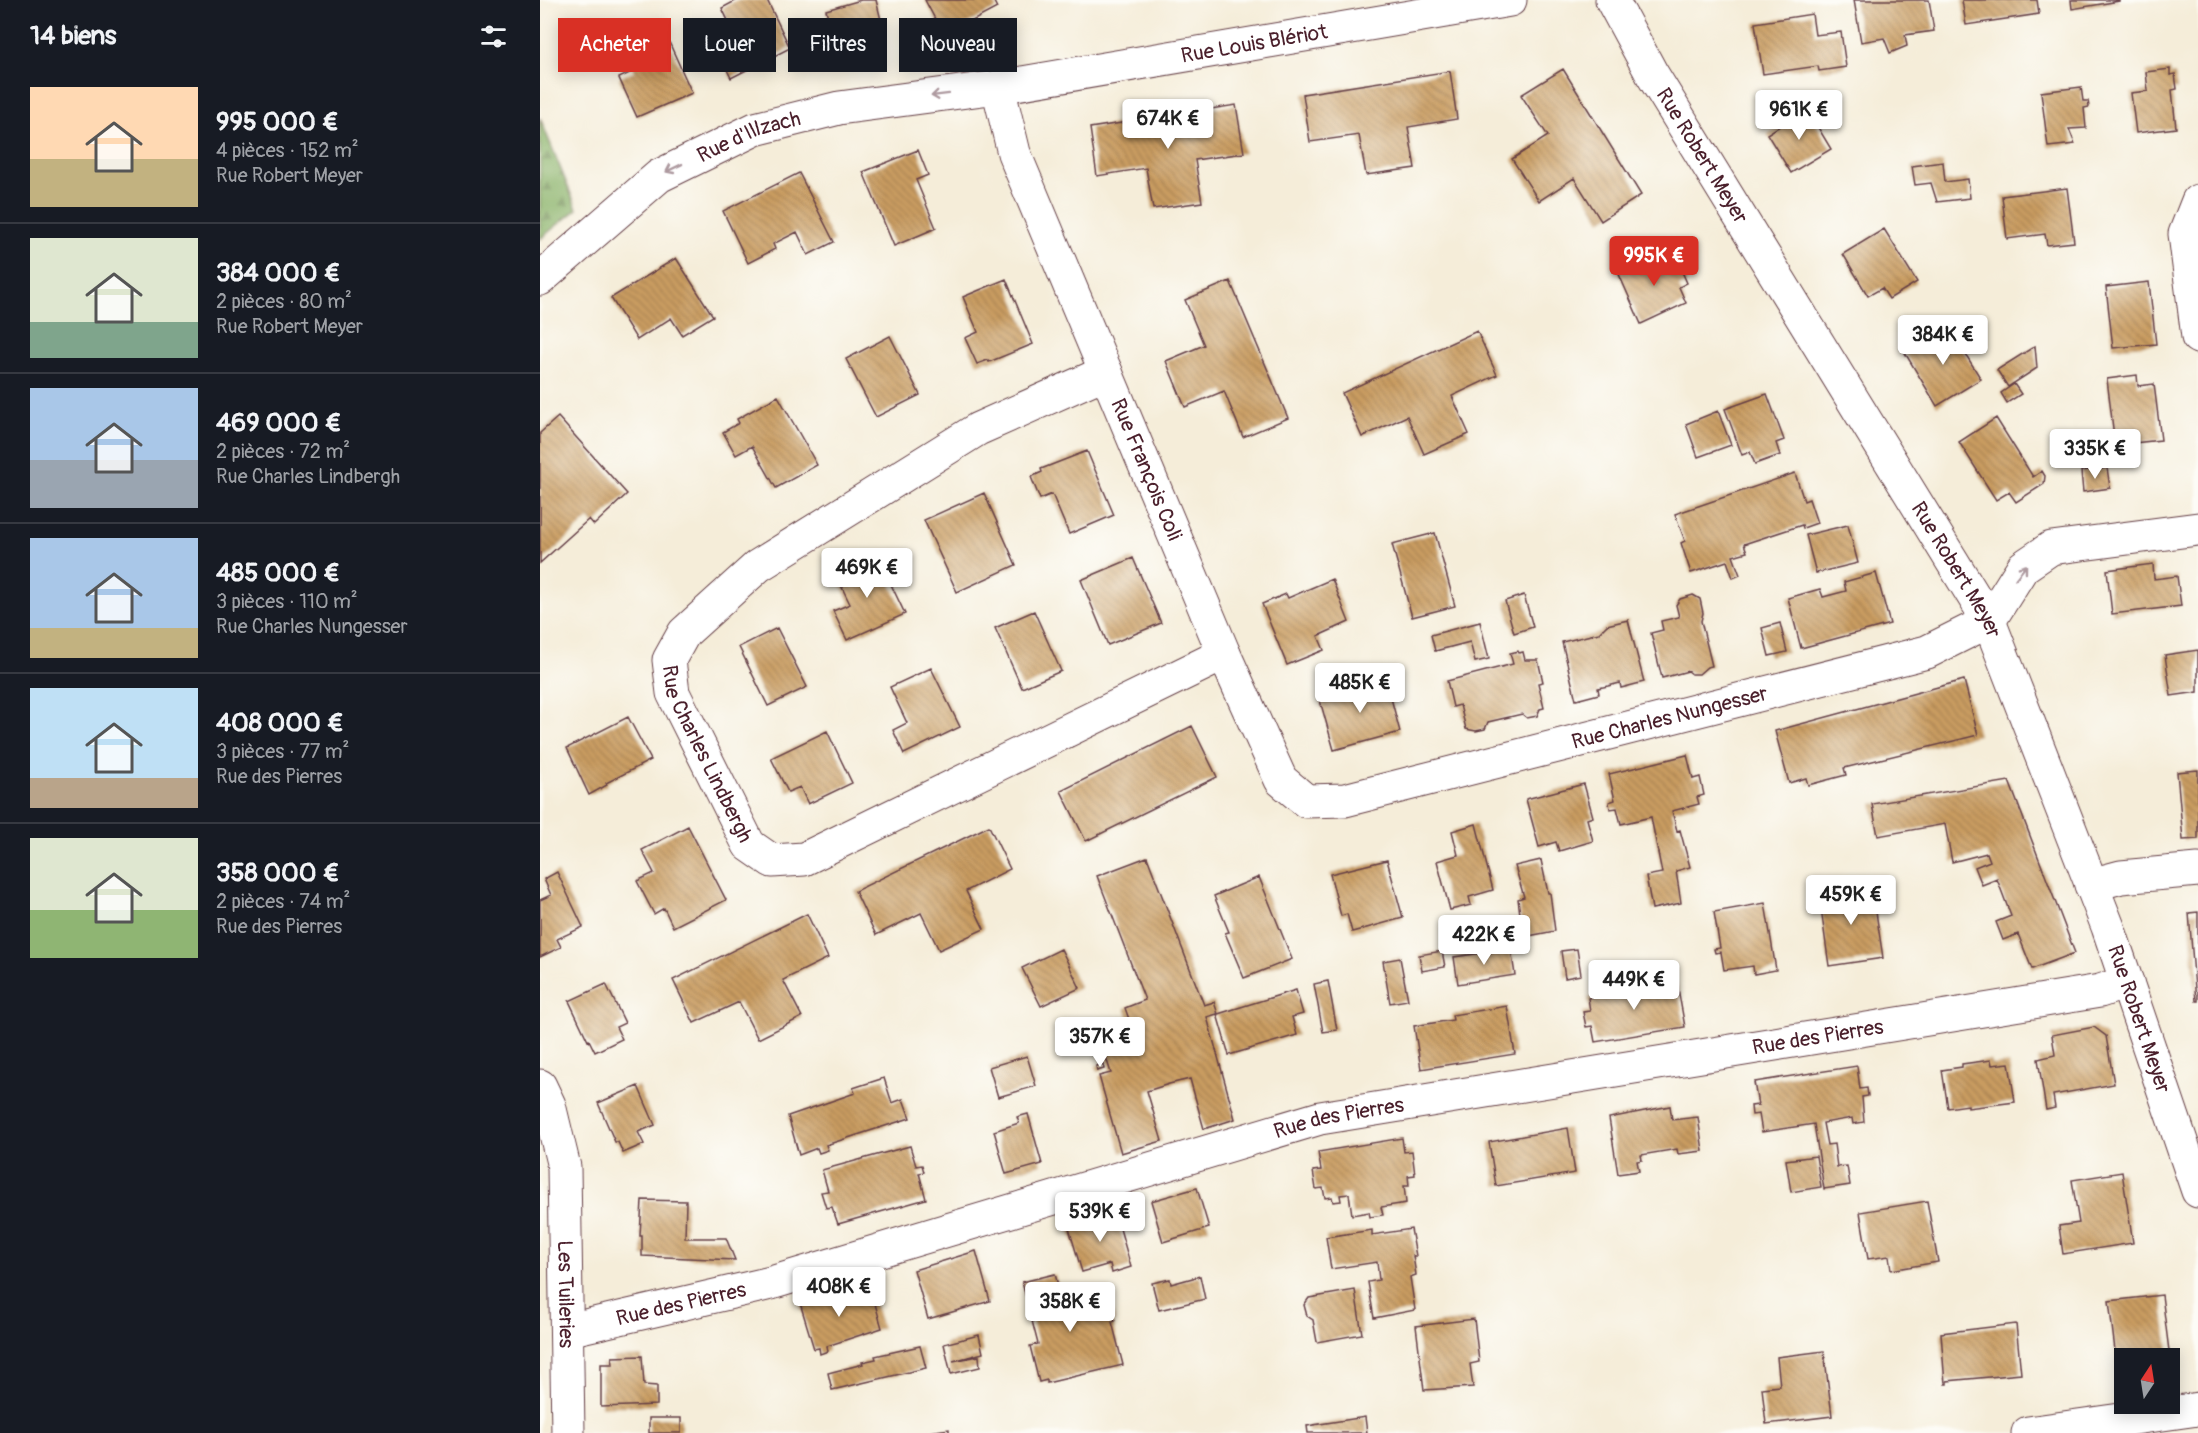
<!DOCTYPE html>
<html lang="fr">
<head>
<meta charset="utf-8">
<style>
  body { margin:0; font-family:Pangolin,sans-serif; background:#242831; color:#f1f3f6; height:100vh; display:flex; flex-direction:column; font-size:22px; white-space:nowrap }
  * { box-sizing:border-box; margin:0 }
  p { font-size:20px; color:#9ea1a6 }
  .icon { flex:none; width:33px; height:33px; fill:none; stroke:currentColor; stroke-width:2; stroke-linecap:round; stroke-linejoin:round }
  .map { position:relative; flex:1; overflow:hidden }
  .sheet { display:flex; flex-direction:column; background:#171b24; width:540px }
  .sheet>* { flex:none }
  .guide { position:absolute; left:18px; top:18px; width:570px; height:54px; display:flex; gap:12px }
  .needle { width:39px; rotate:12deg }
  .controls { position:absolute; left:1574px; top:1348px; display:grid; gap:12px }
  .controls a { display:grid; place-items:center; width:66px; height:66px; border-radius:0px; background:#171b24; box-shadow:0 3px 15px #0003; font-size:30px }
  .price { position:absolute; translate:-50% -51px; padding:0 14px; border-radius:6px; background:#fff; color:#222; font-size:20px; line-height:39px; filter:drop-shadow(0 2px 3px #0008) }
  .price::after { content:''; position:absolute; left:50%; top:36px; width:18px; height:14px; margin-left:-9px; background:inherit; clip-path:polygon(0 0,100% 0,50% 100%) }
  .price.current { background:#d93025; color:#fff }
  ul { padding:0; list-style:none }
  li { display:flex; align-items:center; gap:18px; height:150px; padding:0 30px }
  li+li { border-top:2px solid #363941 }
  li span { display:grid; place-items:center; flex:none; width:168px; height:120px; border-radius:0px; color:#555 }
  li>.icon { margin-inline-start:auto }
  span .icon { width:72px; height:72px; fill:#fffc; stroke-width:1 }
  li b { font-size:26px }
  h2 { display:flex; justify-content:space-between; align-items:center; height:72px; padding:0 30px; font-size:26px }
  .chip { padding:0 21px; border-radius:0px; background:#171b24; box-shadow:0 3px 15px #0003; font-size:21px; line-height:54px }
  .chip.current { background:#d93025; color:#fff }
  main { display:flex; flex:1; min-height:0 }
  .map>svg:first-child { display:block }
</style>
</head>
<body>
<main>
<section class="sheet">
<h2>14 biens<svg class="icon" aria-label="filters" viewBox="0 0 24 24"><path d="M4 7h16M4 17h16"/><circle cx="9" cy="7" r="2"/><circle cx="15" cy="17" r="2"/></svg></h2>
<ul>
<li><span style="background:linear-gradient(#ffd9b3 60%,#c2b280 0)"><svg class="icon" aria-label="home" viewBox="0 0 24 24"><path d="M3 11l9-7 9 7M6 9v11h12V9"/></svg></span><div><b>995 000 €</b><p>4 pièces · 152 m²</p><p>Rue Robert Meyer</p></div></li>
<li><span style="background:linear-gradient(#dfe7d0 70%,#7fa58c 0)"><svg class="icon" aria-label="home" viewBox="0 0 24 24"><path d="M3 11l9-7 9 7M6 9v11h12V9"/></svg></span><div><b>384 000 €</b><p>2 pièces · 80 m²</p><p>Rue Robert Meyer</p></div></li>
<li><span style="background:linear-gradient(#a9c7e8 60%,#9aa5b1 0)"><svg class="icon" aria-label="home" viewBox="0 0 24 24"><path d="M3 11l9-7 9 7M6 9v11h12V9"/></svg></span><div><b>469 000 €</b><p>2 pièces · 72 m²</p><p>Rue Charles Lindbergh</p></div></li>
<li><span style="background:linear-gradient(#a9c7e8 75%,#c2b280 0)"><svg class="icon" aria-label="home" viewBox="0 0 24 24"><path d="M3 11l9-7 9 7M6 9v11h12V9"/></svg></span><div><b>485 000 €</b><p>3 pièces · 110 m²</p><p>Rue Charles Nungesser</p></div></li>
<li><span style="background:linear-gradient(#bfe0f5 75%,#b9a48a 0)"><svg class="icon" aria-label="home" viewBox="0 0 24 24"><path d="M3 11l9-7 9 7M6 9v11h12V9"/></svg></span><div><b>408 000 €</b><p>3 pièces · 77 m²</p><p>Rue des Pierres</p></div></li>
<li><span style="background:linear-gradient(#dfe7d0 60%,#8fb573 0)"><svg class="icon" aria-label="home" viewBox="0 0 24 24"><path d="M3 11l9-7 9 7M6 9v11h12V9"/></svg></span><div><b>358 000 €</b><p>2 pièces · 74 m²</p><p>Rue des Pierres</p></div></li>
</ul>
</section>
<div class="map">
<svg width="1658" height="1433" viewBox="0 0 1658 1433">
  <defs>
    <pattern id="forest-firs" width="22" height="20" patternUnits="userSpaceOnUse" patternTransform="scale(1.5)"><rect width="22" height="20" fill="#8ab269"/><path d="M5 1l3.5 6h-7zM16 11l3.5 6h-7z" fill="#739057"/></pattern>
    <pattern id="building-back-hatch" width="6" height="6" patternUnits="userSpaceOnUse" patternTransform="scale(1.5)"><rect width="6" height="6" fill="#c99c61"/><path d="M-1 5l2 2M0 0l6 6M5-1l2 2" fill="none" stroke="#a57f50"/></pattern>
  </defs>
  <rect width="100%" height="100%" fill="#fdfcf7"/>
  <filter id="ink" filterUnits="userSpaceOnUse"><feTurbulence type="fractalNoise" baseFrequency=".0167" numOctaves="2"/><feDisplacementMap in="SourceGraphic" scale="12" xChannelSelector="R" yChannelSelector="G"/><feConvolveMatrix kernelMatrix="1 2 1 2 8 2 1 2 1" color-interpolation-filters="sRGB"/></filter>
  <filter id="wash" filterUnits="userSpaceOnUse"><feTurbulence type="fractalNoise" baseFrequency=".008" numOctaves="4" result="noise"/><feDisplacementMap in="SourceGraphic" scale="24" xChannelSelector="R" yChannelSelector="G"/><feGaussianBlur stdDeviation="1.35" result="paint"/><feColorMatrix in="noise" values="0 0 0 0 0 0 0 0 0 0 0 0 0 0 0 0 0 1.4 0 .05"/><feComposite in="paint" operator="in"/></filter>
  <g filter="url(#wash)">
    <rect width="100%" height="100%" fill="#f5edd9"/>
    <path fill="url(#forest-firs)" stroke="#6a684a" stroke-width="1.5" d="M0,118L37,209L0,239Z"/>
    <g id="blocks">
      <path fill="url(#building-back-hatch)" d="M197,0H227L250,48L191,78L173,40L193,31L182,8Z
        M321,0H336L344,32L296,45L286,10Z
        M385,0H453L457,8L404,36Z
        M1314,0H1389L1394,31L1365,35L1367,46L1350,53L1344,38L1321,42Z
        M1422,0H1497L1499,14L1426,25Z
        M1531,0H1579V1L1532,9Z
        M1272,14L1275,35L1301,32L1306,67L1279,71L1278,66L1223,74L1215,23Z
        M125,33L152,93L97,117L79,78L94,71L85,52Z
        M1023,69L1101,195L1061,221L1034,178L999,201L972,159L1008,136L981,95Z
        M1630,69V75L1635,74L1637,89L1632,90L1636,128L1596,133L1591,93L1608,91L1606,72Z
        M910,71L917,119L868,127L875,168L826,175L819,135L770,142L763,94Z
        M1541,87L1543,101H1548L1549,107L1544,108L1546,128L1529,129L1535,144L1508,147L1501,92Z
        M696,105L704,153L655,160L662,202L613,209L606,168L557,176L550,128Z
        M1267,109L1291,149L1251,173L1227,134Z
        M378,150L388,175L376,180L396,228L354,246L323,172Z
        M1403,162L1405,182L1428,179L1430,198L1397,202L1391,183L1375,185L1372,166Z
        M259,173L294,242L268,255L257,232L233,244L235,249L208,263L183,211Z
        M1527,188L1534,242L1507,245L1505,234L1467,239L1462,196Z
        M1344,229L1377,282L1349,299L1342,288L1328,296L1303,254Z
        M1123,251L1131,268L1139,265L1147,283L1139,287L1146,303L1101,324L1078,272Z
        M136,258L173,316L142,335L131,318L97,340L71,298Z
        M466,279L493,344L449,362L448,360L437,364L425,338L438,332L423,297Z
        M690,281L748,418L703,437L684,391L645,407L626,361L664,345L645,300Z
        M1609,282L1616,344L1573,348L1566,287Z
        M1408,326L1441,379L1397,406L1365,353Z
        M937,331L957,375L912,396L929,434L884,454L867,416L822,437L802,393Z
        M350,336L380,395L336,417L306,359Z
        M1495,346L1497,368L1468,387L1457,370Z
        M1597,375L1598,386L1614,384L1621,440L1575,445L1567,379Z
        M1474,384L1481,394L1467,403L1461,393Z
        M1227,394L1244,440L1236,443L1240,455L1215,464L1210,452L1202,455L1185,409Z
        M238,396L277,465L236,488L212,446L196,455L183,432L199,423L197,419Z
        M1178,411L1191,445L1158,457L1146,424Z
        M18,417L87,494L54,525L49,519L0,563V433Z
        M1456,418L1493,477L1502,471L1505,476L1504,484L1476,502L1469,492L1456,500L1419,442Z
        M547,451L574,515L529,534L512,494L500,499L491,477L502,472L501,469Z
        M1567,468L1570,488L1543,492L1541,471Z
        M1255,473L1264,501L1269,499L1277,523L1263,528L1262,525L1204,544L1207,552L1193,556L1200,575L1193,578L1187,561L1151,573L1141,543L1145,541L1135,514Z
        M444,493L476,565L417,592L384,520Z
        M1308,525L1318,563L1276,573L1266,535Z
        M895,533L915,606L872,617L852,544Z
        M337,555L365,614L307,640L293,611L310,604L296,575Z
        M593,558L621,623L568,645L541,580Z
        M1613,564L1614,579L1637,576L1641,606L1572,614L1567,570Z
        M1336,573L1350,624L1261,648L1248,598L1280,589L1283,597L1306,591L1304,582Z
        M792,579L809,622L778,636L784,650L747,665L722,604L746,594L748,598Z
        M984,595L993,627L974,633L965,601Z
        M1153,595L1160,599L1163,613L1161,621L1172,666L1167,667L1159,674H1152L1148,671L1122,678L1111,633L1123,630L1121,621L1139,617L1136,605L1140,599Z
        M494,611L521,671L482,688L455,628Z
        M1088,620L1104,682L1081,688L1080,683L1068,686L1058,688L1059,694L1036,700L1022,642L1059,633L1067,625Z
        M940,622L949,659L935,662L930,642L895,651L891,635Z
        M1240,623L1247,652L1229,656L1222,628Z
        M237,628L267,687L228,706L199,647Z
        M1658,650V692L1631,696L1625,655Z
        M978,651L979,653L983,652L985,660H998L1003,682L998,683L1004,708L1000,709L997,716L987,718L982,714L948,722L945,729L936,731L926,729L920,705L913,707L907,681L973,664L970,653Z
        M391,668L420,727L364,754L353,730L367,723L350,687Z
        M846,679L860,732L794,750L779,697Z
        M1424,680L1438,735L1304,768L1306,775L1268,785L1266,778L1249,783L1235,731Z
        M88,717L111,760L66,783L67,785L49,795L27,748Z
        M652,726L677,777L546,841L521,791Z
        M287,731L312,783L268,804L260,787L248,792L231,758Z
        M1147,755L1153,779L1160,777L1164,795L1157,797L1159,804L1132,811L1137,831L1140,830L1150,867L1136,871L1141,903L1112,909L1106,876L1122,873L1111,817L1081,824L1077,808L1070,809L1069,802L1075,800L1069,774Z
        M1658,770V839L1643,840L1637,772Z
        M1469,781L1535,953L1492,969L1478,934L1463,940L1456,922L1471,916L1457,879L1442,885L1435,867L1450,861L1447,853L1412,862L1405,824L1338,836L1332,804Z
        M1044,784L1053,817L1047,819L1053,841L1019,851L1016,842L999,847L986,799Z
        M936,824L953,890L929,897L931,905L910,910L897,861L918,855L912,831Z
        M148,826L186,900L133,927L124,908L114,914L97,881L114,873L102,850Z
        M449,826L470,869L426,891L444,929L399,950L381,913L336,935L315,891Z
        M607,857L664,1005L674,1002L678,1014L756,990L763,1014L752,1017L757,1035L689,1055L677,1014L667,1017L695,1119L664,1129L650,1079L629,1084L607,1091L622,1141L581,1153L559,1076L571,1073L559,1035L591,1025L585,1008L605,1000L557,876Z
        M847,860L863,918L812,932L807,914L801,916L790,874Z
        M1001,860L1008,893H1010L1015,931L983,937L978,899L984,897L975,866Z
        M17,872L43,927L17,939L21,947L0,957V900L11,895L4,879Z
        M719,877L752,959L704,978L685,933L689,932L674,896Z
        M1332,886L1343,958L1289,966L1279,894Z
        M1225,903L1236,970L1214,974L1213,966L1184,970L1181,952L1175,953L1174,949L1180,948L1174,912Z
        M1658,912V1001H1656L1649,913Z
        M267,914L288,958L243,980L262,1017L218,1039L199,1002L154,1023L133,980Z
        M521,949L540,988L501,1006L482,968Z
        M971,949L975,975L918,984L914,957Z
        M1037,949L1041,975L1025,978L1021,951Z
        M902,951L905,967L882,971L879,955Z
        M860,958L868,1000L850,1003L843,961Z
        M788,981L797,1030L783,1032L774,984Z
        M1088,981L1090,991L1137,983L1145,1027L1055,1042L1052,1026L1046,1027L1043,1012L1050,1011L1048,998L1067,994L1066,985Z
        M66,984L85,1023L76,1027L82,1039L55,1052L49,1040L48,1041L29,1001Z
        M967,1006L975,1054L881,1069L874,1026L913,1020L912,1015Z
        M1554,1027L1566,1036L1574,1084L1513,1095L1515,1108L1506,1110L1498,1059L1515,1055L1512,1035Z
        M487,1056L496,1086L458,1097L449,1067Z
        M1451,1060L1452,1065L1469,1063L1475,1102L1428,1108V1105L1408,1108L1402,1070L1422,1067V1064Z
        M563,1064L564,1069L557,1071L556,1066Z
        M1317,1066L1320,1089L1327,1088L1328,1096L1322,1097L1324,1122L1313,1124L1312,1118L1283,1123L1287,1145L1294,1144L1297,1167L1307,1166L1310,1185L1284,1189L1274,1124L1222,1132L1219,1114L1212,1115L1211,1106L1218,1105L1214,1082Z
        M344,1078L352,1103L363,1099L370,1118L286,1145L288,1150L279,1153L277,1148L259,1155L248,1116L315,1093L313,1088Z
        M98,1086L115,1125L98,1132L104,1144L83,1153L78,1142H75L58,1103Z
        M1130,1106L1132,1120L1158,1117L1163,1151L1138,1154L1137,1149L1101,1155L1102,1160L1097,1161L1099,1171L1078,1174L1069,1118Z
        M488,1114L502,1164L466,1174L454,1131L479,1123L477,1117Z
        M1028,1128L1035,1173L956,1186L949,1142Z
        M862,1138L864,1152L872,1151L875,1175L868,1176L869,1186H864L866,1203L841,1207L843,1215L830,1217L829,1212L812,1215L809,1194L800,1195L801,1201L793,1202L792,1197L785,1198L783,1188L776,1189L773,1171L781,1170L778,1152Z
        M370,1146L376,1166L382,1165L384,1172L379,1173L386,1199L298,1224L292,1207L286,1208L281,1192L288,1191L282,1170Z
        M1276,1156L1281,1187L1251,1192L1246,1160Z
        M1582,1172L1593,1243L1523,1254L1519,1226L1539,1223L1532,1180Z
        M657,1188L669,1228L623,1242L611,1201Z
        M102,1200L146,1201L145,1238H186L195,1260L102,1256V1236H100Z
        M1387,1201L1398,1262L1351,1270L1349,1256L1328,1259L1320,1212Z
        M575,1211L591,1267L572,1273L570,1264L542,1272L528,1225Z
        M871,1229L876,1256H873L876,1275L870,1277L875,1310L834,1318L828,1282L839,1280L837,1262L791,1269L786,1237L832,1230V1235Z
        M436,1251L450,1301L388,1319L374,1270Z
        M515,1274L524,1309L569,1297L575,1321L572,1322L583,1365L507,1383V1380L499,1382L490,1346L498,1344L482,1282Z
        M660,1276L665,1299L619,1310L612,1283L630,1279L631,1284Z
        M314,1288L318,1302L333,1297L342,1328L287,1346L288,1351L280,1354L279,1348L274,1349L260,1303Z
        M815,1290L822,1334L777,1342L773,1320L767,1316L764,1305L769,1298Z
        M1622,1295L1630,1359H1584V1375H1578L1569,1301Z
        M934,1319L939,1362L930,1364L933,1387L884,1390L876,1326Z
        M1476,1324L1481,1374L1407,1381V1384H1405L1401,1333Z
        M439,1335L443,1353L413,1361L439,1356L440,1367L411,1374L404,1344Z
        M380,1346L386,1368L292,1390L288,1373L323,1364L322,1362L336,1359L335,1356Z
        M1284,1351L1292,1416L1226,1424L1222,1388L1240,1386L1237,1357Z
        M102,1356L104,1385L117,1386V1405L61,1407V1364H73L72,1357Z
        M825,1417L827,1433H768L767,1426Z
        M109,1418H141V1433H109Z
        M409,1429V1433H389V1432Z"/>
    </g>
  </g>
  <g filter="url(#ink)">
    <use href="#blocks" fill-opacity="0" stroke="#643e45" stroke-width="1.5"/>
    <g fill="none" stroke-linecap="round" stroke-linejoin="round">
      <g stroke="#643e45" stroke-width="35">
        <g id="minor">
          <path id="s1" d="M1072,0L1112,74L1449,621L1568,927L1658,1191"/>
          <path id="s2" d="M458,87L474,153L684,654L741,780L766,801L805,800L1387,652L1449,621"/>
          <path d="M1658,201L1645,234L1658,337"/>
          <path id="s3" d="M0,279L119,176L215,129L299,108L458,87L970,0"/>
          <path id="s4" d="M566,372L438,429L218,566L144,633L129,660L133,693L209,845L232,861L264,859L684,654"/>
          <path d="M1449,621L1483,567L1511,548L1658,529"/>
          <path d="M1551,885L1581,877L1658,870"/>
          <path id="s5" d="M0,1086L9,1105L24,1167L28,1433"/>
          <path id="s6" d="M28,1330L231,1283L780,1118L1560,991L1587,982"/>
          <path d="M1488,1433L1658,1409"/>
        </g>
      </g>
      <use href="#minor" stroke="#fff" stroke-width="33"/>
    </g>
    <defs><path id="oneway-shaft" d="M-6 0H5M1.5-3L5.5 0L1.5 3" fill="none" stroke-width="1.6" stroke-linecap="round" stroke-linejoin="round" transform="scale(1.5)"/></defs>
    <g stroke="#ae9aa0">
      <use href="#oneway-shaft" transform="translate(400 95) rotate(173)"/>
      <use href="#oneway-shaft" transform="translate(134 168) rotate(154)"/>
      <use href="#oneway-shaft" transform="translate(1481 572) rotate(-52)"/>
    </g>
  </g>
  <g text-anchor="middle" stroke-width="4.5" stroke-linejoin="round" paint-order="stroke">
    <g font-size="21" fill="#4a1f2b" stroke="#fdfcf7">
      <text dy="7" stroke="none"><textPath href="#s3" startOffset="771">Rue Louis Blériot</textPath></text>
      <text dy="7" stroke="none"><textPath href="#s3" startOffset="256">Rue d'Illzach</textPath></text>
      <text dy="7" stroke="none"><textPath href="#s1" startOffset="180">Rue Robert Meyer</textPath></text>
      <text dy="7" stroke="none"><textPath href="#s2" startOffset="411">Rue François Coli</textPath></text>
      <text dy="7" stroke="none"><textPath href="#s1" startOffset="666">Rue Robert Meyer</textPath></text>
      <text dy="7" stroke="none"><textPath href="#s2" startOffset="1156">Rue Charles Nungesser</textPath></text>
      <text dy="7" stroke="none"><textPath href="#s4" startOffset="632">Rue Charles Lindbergh</textPath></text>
      <text dy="7" stroke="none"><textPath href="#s1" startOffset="1152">Rue Robert Meyer</textPath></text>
      <text dy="7" stroke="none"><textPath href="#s6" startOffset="1286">Rue des Pierres</textPath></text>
      <text dy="7" stroke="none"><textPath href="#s6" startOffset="800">Rue des Pierres</textPath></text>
      <text dy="7" stroke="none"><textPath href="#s5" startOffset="212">Les Tuileries</textPath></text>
      <text dy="7" stroke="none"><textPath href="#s6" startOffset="116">Rue des Pierres</textPath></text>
    </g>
  </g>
</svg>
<div class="controls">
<a><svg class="needle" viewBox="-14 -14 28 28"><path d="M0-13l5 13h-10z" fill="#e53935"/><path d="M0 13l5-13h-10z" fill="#9ea1a6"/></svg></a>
</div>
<b class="price" style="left:1259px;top:141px">961K €</b>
<b class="price" style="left:628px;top:150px">674K €</b>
<b class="price current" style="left:1114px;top:287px">995K €</b>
<b class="price" style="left:1403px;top:366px">384K €</b>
<b class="price" style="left:1555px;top:480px">335K €</b>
<b class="price" style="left:327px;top:599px">469K €</b>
<b class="price" style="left:820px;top:714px">485K €</b>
<b class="price" style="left:1311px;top:926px">459K €</b>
<b class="price" style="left:944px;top:966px">422K €</b>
<b class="price" style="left:1094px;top:1011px">449K €</b>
<b class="price" style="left:560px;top:1068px">357K €</b>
<b class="price" style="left:560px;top:1243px">539K €</b>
<b class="price" style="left:299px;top:1318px">408K €</b>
<b class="price" style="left:530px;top:1333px">358K €</b>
<div class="guide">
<a class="chip current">Acheter</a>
<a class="chip">Louer</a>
<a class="chip">Filtres</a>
<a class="chip">Nouveau</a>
</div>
</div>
</main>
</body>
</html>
